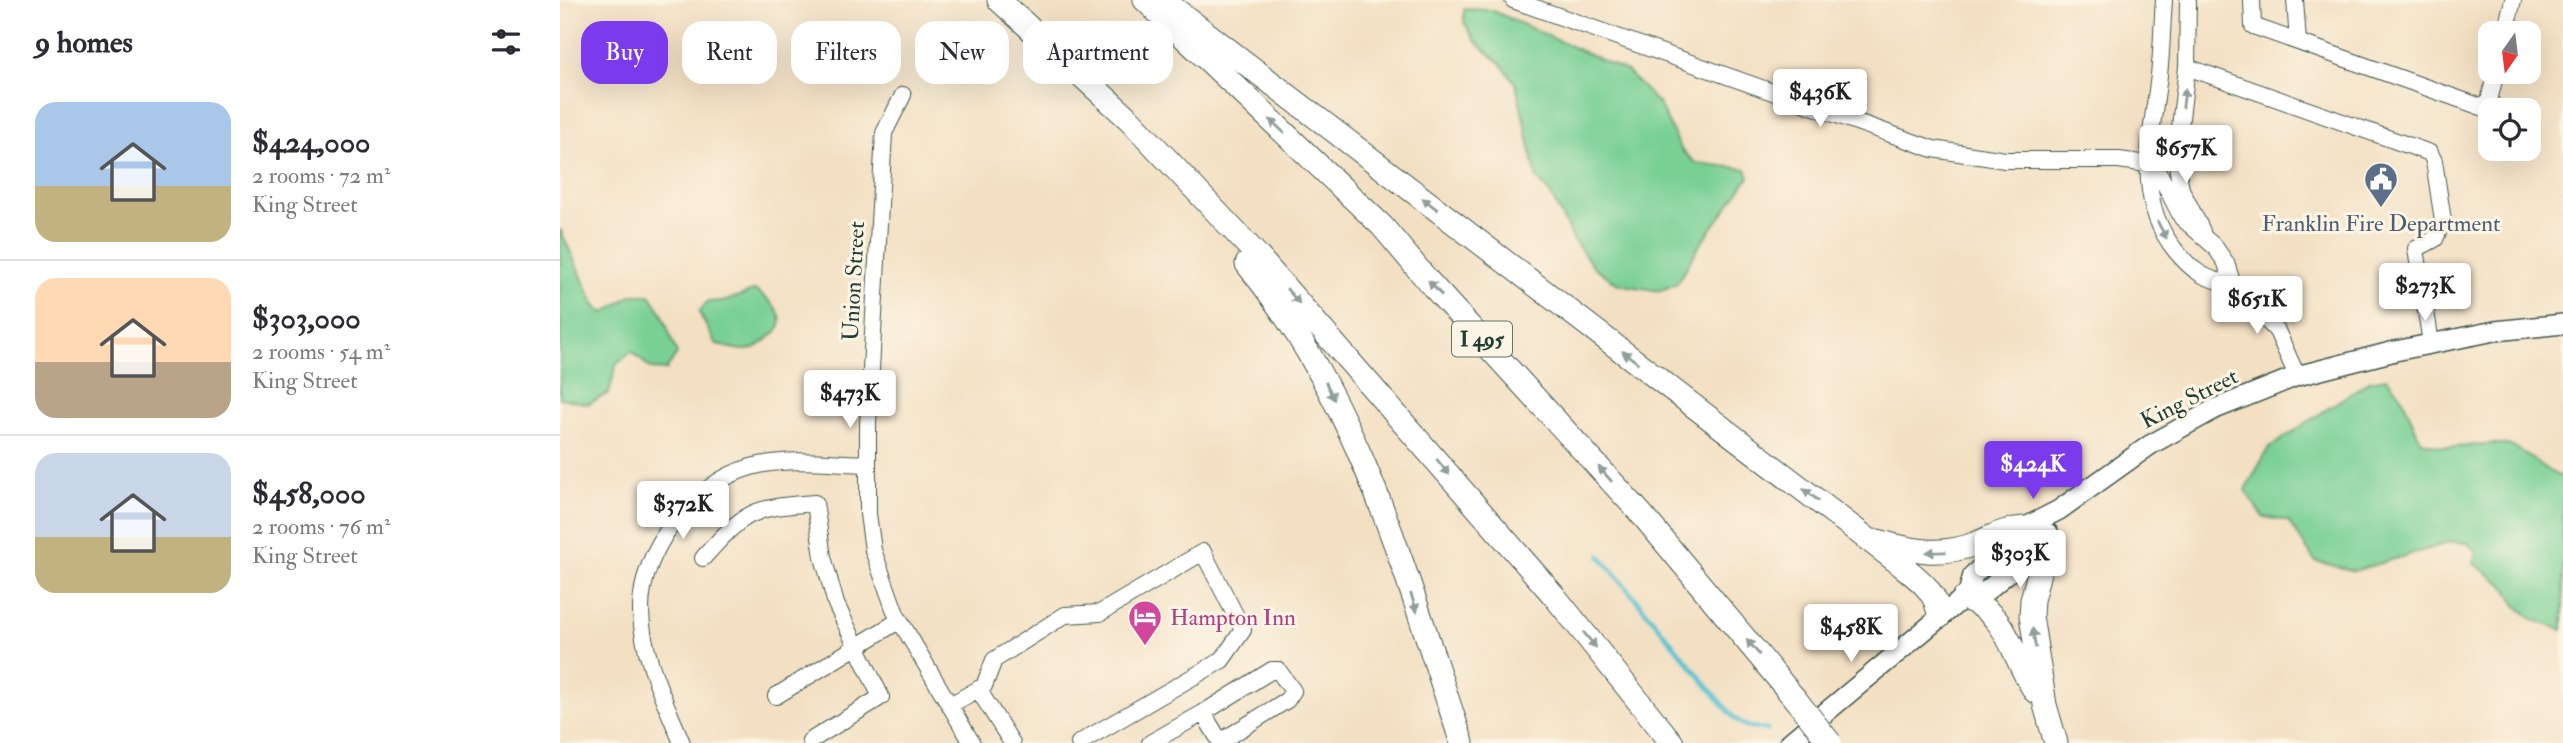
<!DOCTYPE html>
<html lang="en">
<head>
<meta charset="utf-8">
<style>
  body { margin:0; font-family:"IM FELL Double Pica",serif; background:#f2f2f3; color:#2b2b33; height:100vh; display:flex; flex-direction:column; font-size:26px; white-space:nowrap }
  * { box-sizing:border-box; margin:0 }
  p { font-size:23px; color:#7c7c81 }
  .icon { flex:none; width:38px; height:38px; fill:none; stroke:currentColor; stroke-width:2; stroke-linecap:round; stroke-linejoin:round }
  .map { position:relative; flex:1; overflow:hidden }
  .panel { display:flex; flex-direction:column; background:#fff; width:560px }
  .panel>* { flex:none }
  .banner { position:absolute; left:21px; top:21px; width:665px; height:63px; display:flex; gap:14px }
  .needle { width:46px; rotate:194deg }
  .buttons { position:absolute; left:1918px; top:21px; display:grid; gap:14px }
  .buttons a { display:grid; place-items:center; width:63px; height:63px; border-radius:14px; background:#fff; box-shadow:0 7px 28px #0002; font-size:35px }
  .price { position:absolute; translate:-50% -60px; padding:0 16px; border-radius:7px; background:#fff; color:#222; font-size:23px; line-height:46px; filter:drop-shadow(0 2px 4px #0008) }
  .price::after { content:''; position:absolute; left:50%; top:42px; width:21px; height:16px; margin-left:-10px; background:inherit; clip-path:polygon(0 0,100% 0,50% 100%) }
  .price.on { background:#7c3aed; color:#fff }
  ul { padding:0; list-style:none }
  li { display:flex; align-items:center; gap:21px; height:175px; padding:0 35px }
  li+li { border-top:2px solid #e1e1e2 }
  li span { display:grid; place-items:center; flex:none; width:196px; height:140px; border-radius:21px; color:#555 }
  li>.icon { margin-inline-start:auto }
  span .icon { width:84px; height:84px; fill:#fffc; stroke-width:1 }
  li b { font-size:30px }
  h2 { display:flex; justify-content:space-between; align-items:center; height:84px; padding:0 35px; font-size:30px }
  .tag { padding:0 24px; border-radius:21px; background:#fff; box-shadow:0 7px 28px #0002; font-size:24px; line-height:63px }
  .tag.on { background:#7c3aed; color:#fff }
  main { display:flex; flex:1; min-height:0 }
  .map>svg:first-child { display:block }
</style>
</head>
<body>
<main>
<section class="panel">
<h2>9 homes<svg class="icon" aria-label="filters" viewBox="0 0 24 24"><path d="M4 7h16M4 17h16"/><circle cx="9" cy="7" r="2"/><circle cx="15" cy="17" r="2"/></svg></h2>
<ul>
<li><span style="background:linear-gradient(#a9c7e8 60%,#c2b280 0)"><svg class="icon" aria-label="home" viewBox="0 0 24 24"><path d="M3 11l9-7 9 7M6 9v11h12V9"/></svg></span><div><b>$424,000</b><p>2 rooms · 72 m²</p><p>King Street</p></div></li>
<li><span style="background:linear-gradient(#ffd9b3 60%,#b9a48a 0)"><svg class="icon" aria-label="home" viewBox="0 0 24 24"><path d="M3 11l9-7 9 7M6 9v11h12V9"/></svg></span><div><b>$303,000</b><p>2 rooms · 54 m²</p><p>King Street</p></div></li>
<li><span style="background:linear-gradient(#c9d6e8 60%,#c2b280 0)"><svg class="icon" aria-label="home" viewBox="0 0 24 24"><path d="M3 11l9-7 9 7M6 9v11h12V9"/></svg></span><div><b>$458,000</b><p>2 rooms · 76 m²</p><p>King Street</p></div></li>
</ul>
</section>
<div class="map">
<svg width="2003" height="743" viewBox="0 0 2003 743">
  <rect width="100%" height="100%" fill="#fcf5e5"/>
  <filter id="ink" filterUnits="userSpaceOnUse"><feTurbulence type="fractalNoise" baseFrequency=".0143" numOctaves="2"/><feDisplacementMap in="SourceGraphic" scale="14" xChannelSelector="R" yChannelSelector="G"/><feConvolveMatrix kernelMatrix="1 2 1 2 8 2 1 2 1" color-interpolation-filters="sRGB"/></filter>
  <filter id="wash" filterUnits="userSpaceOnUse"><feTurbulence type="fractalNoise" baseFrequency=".00686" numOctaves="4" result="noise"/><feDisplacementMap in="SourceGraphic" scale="28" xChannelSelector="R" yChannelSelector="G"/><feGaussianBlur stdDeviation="1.57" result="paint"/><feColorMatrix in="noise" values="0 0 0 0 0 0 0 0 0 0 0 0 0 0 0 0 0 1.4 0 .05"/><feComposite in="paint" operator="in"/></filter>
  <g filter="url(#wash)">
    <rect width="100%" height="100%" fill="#f3e0c3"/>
    <path fill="#79d095" stroke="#4c8664" stroke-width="2" d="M904,9L931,10L1066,71L1099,104L1122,151L1136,163L1186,169L1189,177L1139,246L1117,283L1100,291L1058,284L1034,267L1014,241L990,193L977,179L956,84L941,64L916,42L904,22Z
      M0,229L35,306L44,313L72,295H90L102,313L117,354L106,370L91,369L72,351L56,365L49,393L28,404L0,398Z
      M195,290C211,301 234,319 211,336C206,340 199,347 193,349C180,352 167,347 155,343L139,312L147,302L166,301Z
      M1827,378L1843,399L1860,440C1896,455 1909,441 1941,444C1968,447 1979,471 2003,477V630L1974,620L1956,605L1945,586L1913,563L1916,552L1908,543L1891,542L1794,571L1755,561L1728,521L1703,517L1685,490L1709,448L1809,381Z"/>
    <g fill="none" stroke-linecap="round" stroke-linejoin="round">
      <path stroke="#58c3d3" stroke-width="4.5" d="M1040,556L1175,719L1186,726L1208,730"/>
    </g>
  </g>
  <g filter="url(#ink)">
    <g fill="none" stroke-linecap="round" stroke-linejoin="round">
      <g stroke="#3f5549" stroke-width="18">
        <path id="minor" d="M953,0L1373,149L1445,160H1559L1587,164L1600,175L1622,218L1655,247L1666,263L1673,285L1717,331L1737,376
          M1604,0C1602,25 1602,50 1599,75C1592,136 1573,198 1615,250C1634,273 1645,279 1673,285
          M1628,0L1627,67L1619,135L1618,171L1621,189L1642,231
          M1692,0L1693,26L1927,109L1936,72
          M1735,0L1738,42
          M1945,33L1953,0
          M1627,67L1870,153L1874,161L1883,221L1875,239L1856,249L1871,343
          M343,95L324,133L308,424V514L313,550L336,614L412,743
          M143,558C186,510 191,508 255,503L263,557L276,604L321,697L250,741
          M418,689L452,743
          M216,696L340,620
          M390,705L424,686L434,660L505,615L540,613L643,552L683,630L662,660L519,743
          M643,713L712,670H718L733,691L727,700L660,742
          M122,743C105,701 82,657 81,611C80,550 133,483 191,467C228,457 270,463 308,464
          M590,743L643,713L661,743"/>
      </g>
      <g stroke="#3f5549" stroke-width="22">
        <path id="major" d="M1408,594L1425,592L1460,563L1489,534
          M1229,743L1408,594L1413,575L1464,528L1499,510L1590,445L1655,409L1737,376L1835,351L1935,331L2003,324"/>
      </g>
      <g stroke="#3f5549" stroke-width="25">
        <path id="highway" d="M439,0L570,120L696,254L996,598L1112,743
          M585,0L822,226L869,282L1084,517L1236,700
          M603,0L1335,560C1354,576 1378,590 1379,617
          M687,264C801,404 845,575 902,743
          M1488,537L1472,600L1471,616L1485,705L1496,743
          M1318,541C1352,551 1383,557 1417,543C1434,536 1445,529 1464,528
          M1404,598C1450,614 1451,657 1475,691"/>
      </g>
      <use href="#minor" stroke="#fff" stroke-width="16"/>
      <use href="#major" stroke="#fff" stroke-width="19"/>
      <use href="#highway" stroke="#fff" stroke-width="23"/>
      <g stroke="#3f5549" stroke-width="25" stroke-linecap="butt">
        <path id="highway-bridge" d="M1236,700L1270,743"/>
      </g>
      <use href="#highway-bridge" stroke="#fff" stroke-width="23"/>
    </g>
    <defs><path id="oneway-solid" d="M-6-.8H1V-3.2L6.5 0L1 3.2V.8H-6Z" transform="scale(1.75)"/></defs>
    <g fill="#8f9e9a">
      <use href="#oneway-solid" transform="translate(1624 98) rotate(-83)"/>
      <use href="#oneway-solid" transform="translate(717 126) rotate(-137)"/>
      <use href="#oneway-solid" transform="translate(870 204) rotate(-143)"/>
      <use href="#oneway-solid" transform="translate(1602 230) rotate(62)"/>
      <use href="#oneway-solid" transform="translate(875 288) rotate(-132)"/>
      <use href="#oneway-solid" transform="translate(733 296) rotate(49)"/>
      <use href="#oneway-solid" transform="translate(1070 357) rotate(-143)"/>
      <use href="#oneway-solid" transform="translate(770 391) rotate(64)"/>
      <use href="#oneway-solid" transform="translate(883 467) rotate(51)"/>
      <use href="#oneway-solid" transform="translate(1045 474) rotate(-132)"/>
      <use href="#oneway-solid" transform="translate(1251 495) rotate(-143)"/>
      <use href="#oneway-solid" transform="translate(1376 552) rotate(179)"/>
      <use href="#oneway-solid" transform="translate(854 603) rotate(71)"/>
      <use href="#oneway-solid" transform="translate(1474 638) rotate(-99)"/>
      <use href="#oneway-solid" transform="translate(1030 640) rotate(51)"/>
      <use href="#oneway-solid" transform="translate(1193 647) rotate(-130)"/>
    </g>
  </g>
  <defs>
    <g id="civic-pin" transform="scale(1.75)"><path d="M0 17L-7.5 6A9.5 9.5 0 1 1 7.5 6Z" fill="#5c6f8a" stroke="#fcf5e5"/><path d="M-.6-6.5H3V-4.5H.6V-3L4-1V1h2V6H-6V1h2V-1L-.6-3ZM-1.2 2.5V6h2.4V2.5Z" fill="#fff"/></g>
    <g id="hotel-pin" transform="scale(1.75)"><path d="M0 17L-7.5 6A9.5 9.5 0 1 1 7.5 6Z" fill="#d1479c" stroke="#fcf5e5"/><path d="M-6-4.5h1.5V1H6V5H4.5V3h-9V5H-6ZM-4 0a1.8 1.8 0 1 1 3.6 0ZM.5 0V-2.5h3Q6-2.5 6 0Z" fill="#fff"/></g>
  </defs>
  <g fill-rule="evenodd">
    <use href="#civic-pin" x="1821" y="179"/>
    <use href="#hotel-pin" x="585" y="617"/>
  </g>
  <g text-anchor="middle" stroke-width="6" stroke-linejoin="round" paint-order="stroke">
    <rect fill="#fcf5e5" stroke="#617469" stroke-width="2" x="892" y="321.5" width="60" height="35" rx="5"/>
    <g font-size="21" font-weight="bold" fill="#1f3d34">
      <text x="922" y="346">I 495</text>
    </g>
    <g font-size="23" fill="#4e5e75" stroke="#fcf5e5">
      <text x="1821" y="231">Franklin Fire Department</text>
    </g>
    <g font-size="23" fill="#1f3d34" stroke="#fcf5e5">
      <text transform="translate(293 281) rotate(-87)" y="8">Union Street</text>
      <text transform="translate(1629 398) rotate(-27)" y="8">King Street</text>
    </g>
    <g font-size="23" fill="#b23c85" stroke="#fcf5e5" text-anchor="start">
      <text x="610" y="625">Hampton Inn</text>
    </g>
  </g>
</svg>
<div class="buttons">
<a><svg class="needle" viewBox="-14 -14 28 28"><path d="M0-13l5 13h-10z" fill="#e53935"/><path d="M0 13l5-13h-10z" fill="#7c7c81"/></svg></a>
<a><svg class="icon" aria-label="locate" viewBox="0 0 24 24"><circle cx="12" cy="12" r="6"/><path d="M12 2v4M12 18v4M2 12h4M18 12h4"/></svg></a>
</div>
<b class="price" style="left:1260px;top:129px">$436K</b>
<b class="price" style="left:1626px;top:185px">$657K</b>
<b class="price" style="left:1865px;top:323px">$273K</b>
<b class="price" style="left:1697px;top:336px">$651K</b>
<b class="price" style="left:290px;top:430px">$473K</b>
<b class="price on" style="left:1473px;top:501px">$424K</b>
<b class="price" style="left:123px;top:541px">$372K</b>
<b class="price" style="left:1460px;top:590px">$303K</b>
<b class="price" style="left:1291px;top:664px">$458K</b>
<div class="banner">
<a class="tag on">Buy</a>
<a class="tag">Rent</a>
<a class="tag">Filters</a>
<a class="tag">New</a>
<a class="tag">Apartment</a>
</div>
</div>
</main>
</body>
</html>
